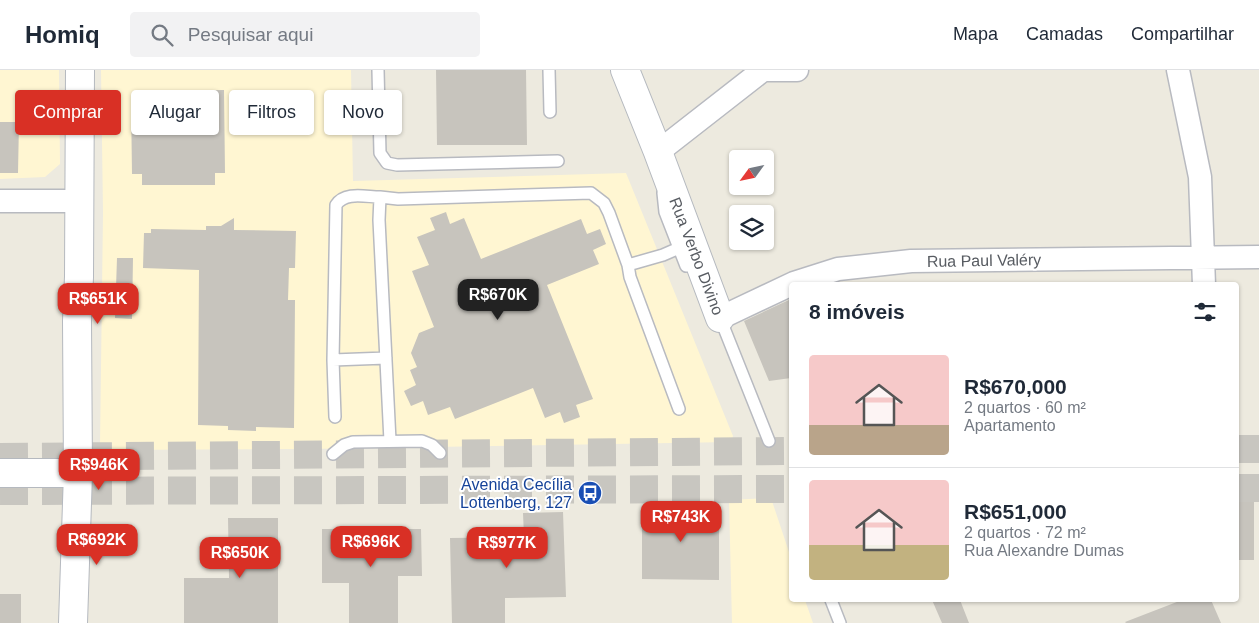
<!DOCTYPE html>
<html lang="pt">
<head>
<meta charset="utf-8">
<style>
  body { margin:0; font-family:Helvetica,sans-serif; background:#f2f2f3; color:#1f2937; height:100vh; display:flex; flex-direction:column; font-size:19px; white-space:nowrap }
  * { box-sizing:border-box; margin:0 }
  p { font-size:16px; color:#747a83 }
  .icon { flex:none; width:28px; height:28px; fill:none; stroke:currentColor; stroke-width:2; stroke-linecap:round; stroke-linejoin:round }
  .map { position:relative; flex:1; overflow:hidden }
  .details { position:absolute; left:789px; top:212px; width:450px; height:320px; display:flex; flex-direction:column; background:#fff; border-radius:5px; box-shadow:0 1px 4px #0004 }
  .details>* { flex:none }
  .guide { position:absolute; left:15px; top:20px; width:475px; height:45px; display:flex; gap:10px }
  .needle { width:32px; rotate:237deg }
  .tools { position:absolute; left:729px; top:80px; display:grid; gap:10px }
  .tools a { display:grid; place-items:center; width:45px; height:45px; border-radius:5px; background:#fff; box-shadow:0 1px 4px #0004; font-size:25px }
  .price { position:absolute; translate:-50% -42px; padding:0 11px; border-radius:10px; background:#d93025; color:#fff; font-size:16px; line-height:32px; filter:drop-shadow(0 1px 2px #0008) }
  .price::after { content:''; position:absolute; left:50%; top:30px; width:15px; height:11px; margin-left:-8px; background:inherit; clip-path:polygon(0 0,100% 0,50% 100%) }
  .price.current { background:#222; color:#fff }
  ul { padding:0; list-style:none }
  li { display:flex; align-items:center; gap:15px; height:125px; padding:0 20px }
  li+li { border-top:1px solid #e0e1e3 }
  li span { display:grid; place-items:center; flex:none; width:140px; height:100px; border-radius:5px; color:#555 }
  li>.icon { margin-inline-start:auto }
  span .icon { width:60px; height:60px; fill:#fffc; stroke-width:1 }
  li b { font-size:21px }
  h2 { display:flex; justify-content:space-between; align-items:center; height:60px; padding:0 20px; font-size:21px }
  .tag { padding:0 18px; border-radius:5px; background:#fff; box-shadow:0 1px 4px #0004; font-size:18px; line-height:45px }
  .tag.current { background:#d93025; color:#fff }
  header { display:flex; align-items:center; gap:30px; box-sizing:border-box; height:70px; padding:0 25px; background:#fff; border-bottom:1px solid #e0e1e3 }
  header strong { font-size:24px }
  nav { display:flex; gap:28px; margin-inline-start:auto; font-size:18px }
  .search { width:350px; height:45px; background:#f2f2f3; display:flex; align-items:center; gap:12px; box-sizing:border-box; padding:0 18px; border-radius:5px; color:#747a83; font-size:19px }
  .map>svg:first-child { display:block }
</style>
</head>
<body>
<header>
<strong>Homiq</strong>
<div class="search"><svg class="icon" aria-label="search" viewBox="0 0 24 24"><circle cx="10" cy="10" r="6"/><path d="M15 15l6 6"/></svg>Pesquisar aqui</div>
<nav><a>Mapa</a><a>Camadas</a><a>Compartilhar</a></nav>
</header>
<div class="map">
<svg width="1259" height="553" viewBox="0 0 1259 553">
  <rect width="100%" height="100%" fill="#edeadf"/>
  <path fill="#fff6d2" d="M0,0H59L60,94L45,107L0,109Z
    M101,0H351L353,111L626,103L733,366L731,372L307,379L111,380L100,375L103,143Z
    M771,428L791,488V530H805L813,553H732L729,430Z"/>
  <path fill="#c7c4bd" d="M436,0H526L527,75H437Z
    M224,20L225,103H215V115H142V104H132L131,31H144V21Z
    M0,52H19L18,103H0Z
    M446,142L450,154L464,148L481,189L581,149L587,164L600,159L606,174L593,180L599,194L547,215L593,329L576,335L580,347L564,353L560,342L545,348L533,318L455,349L450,337L428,345L423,331L411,336L404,321L416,315L410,300L417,297L411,283L419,263L434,257L412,201L429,195L417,167L435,160L430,148Z
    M234,148V160L296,161L295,198H289L288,230H295L294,358L256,357V361L228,360V356L198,355L199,200L143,198L144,163H151V159L206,160V156H221Z
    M117,188H133L132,249L115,248Z
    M791,229V308L769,311L744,251Z
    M1236,430H1254V490H1236Z
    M642,436H719V510L642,509Z
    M563,442L566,527L505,528V553H452L450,468L524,467L523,443Z
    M228,448H278V553H184V508H229Z
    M322,459H421L422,506H398V553H349V513H322Z
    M0,524H21V553H0Z
    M932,530H960L969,553H942Z
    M1182,530H1211L1221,553H1126L1125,552Z"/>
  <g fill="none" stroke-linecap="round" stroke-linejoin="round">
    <path stroke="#c8c6c0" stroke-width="28" stroke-dasharray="28 14" stroke-linecap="butt" d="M1236,379H1259
      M0,387L791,381
      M1236,418H1259
      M0,421L791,419"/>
    <g stroke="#b8bac0" stroke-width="14">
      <path id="lane" d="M378,0L380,83L387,93L397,95L558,91
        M549,0L550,42
        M663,123L665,142L686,196
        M679,178L663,185L628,195L630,207L679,339
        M720,248L769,371
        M333,290L336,135C345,121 366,127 380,127
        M335,347L333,290L386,288
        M390,371L379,150L380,127L398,129L591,123L604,133L609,143L628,195
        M333,384L344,375L353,372L422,371L432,375L440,383
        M831,530L840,553"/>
    </g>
    <g stroke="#b8bac0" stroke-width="25">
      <path id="street" d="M763,0H797
        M1178,0L1200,107L1204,215
        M658,82L763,0
        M0,131H79
        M720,248L794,213L838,199L911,191L1259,187"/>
    </g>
    <g stroke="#b5b9bf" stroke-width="30">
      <path id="secondary" d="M625,0L658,82L720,248
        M0,403H78
        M73,553L78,403L77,251L79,207L80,0"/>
    </g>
    <use href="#lane" stroke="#fff" stroke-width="11"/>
    <use href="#street" stroke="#fff" stroke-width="22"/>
    <use href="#secondary" stroke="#fff" stroke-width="28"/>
  </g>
  <defs>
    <g id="bus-disc" transform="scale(1.25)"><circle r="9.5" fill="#1a4fb4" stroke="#fff"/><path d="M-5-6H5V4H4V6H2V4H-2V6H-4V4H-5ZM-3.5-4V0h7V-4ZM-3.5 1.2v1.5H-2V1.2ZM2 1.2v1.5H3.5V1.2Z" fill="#fff"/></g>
  </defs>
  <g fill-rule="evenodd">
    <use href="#bus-disc" x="590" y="423"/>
  </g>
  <g text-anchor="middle" stroke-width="4" stroke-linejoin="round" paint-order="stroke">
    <g font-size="16" fill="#585c62" stroke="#fff">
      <text transform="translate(697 186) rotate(69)" y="6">Rua Verbo Divino</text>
      <text transform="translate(984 190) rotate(-1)" y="6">Rua Paul Valéry</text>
    </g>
    <g font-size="16" fill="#164399" stroke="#fff" text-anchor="end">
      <text x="572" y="420">Avenida Cecília<tspan x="572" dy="18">Lottenberg, 127</tspan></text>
    </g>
  </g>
</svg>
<div class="tools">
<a><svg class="needle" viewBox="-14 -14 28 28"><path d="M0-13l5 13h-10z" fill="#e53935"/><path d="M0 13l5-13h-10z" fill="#747a83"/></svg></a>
<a><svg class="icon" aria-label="layers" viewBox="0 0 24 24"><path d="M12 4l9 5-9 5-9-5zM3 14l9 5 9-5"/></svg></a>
</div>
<b class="price current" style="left:498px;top:251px">R$670K</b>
<b class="price" style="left:98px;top:255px">R$651K</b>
<b class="price" style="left:99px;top:421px">R$946K</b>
<b class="price" style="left:681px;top:473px">R$743K</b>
<b class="price" style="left:97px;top:496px">R$692K</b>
<b class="price" style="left:371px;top:498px">R$696K</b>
<b class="price" style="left:507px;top:499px">R$977K</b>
<b class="price" style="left:240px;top:509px">R$650K</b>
<div class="guide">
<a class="tag current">Comprar</a>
<a class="tag">Alugar</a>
<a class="tag">Filtros</a>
<a class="tag">Novo</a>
</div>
<section class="details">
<h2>8 imóveis<svg class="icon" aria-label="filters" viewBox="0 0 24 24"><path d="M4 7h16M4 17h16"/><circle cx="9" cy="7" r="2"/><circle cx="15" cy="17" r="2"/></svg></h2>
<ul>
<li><span style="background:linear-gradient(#f6c9c9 70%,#b9a48a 0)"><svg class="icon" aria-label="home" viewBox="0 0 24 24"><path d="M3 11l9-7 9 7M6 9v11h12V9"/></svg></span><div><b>R$670,000</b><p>2 quartos · 60 m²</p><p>Apartamento</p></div></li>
<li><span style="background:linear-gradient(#f6c9c9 65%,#c2b280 0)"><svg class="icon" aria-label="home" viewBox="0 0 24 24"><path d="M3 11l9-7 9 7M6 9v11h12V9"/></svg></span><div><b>R$651,000</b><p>2 quartos · 72 m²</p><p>Rua Alexandre Dumas</p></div></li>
</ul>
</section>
</div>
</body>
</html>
